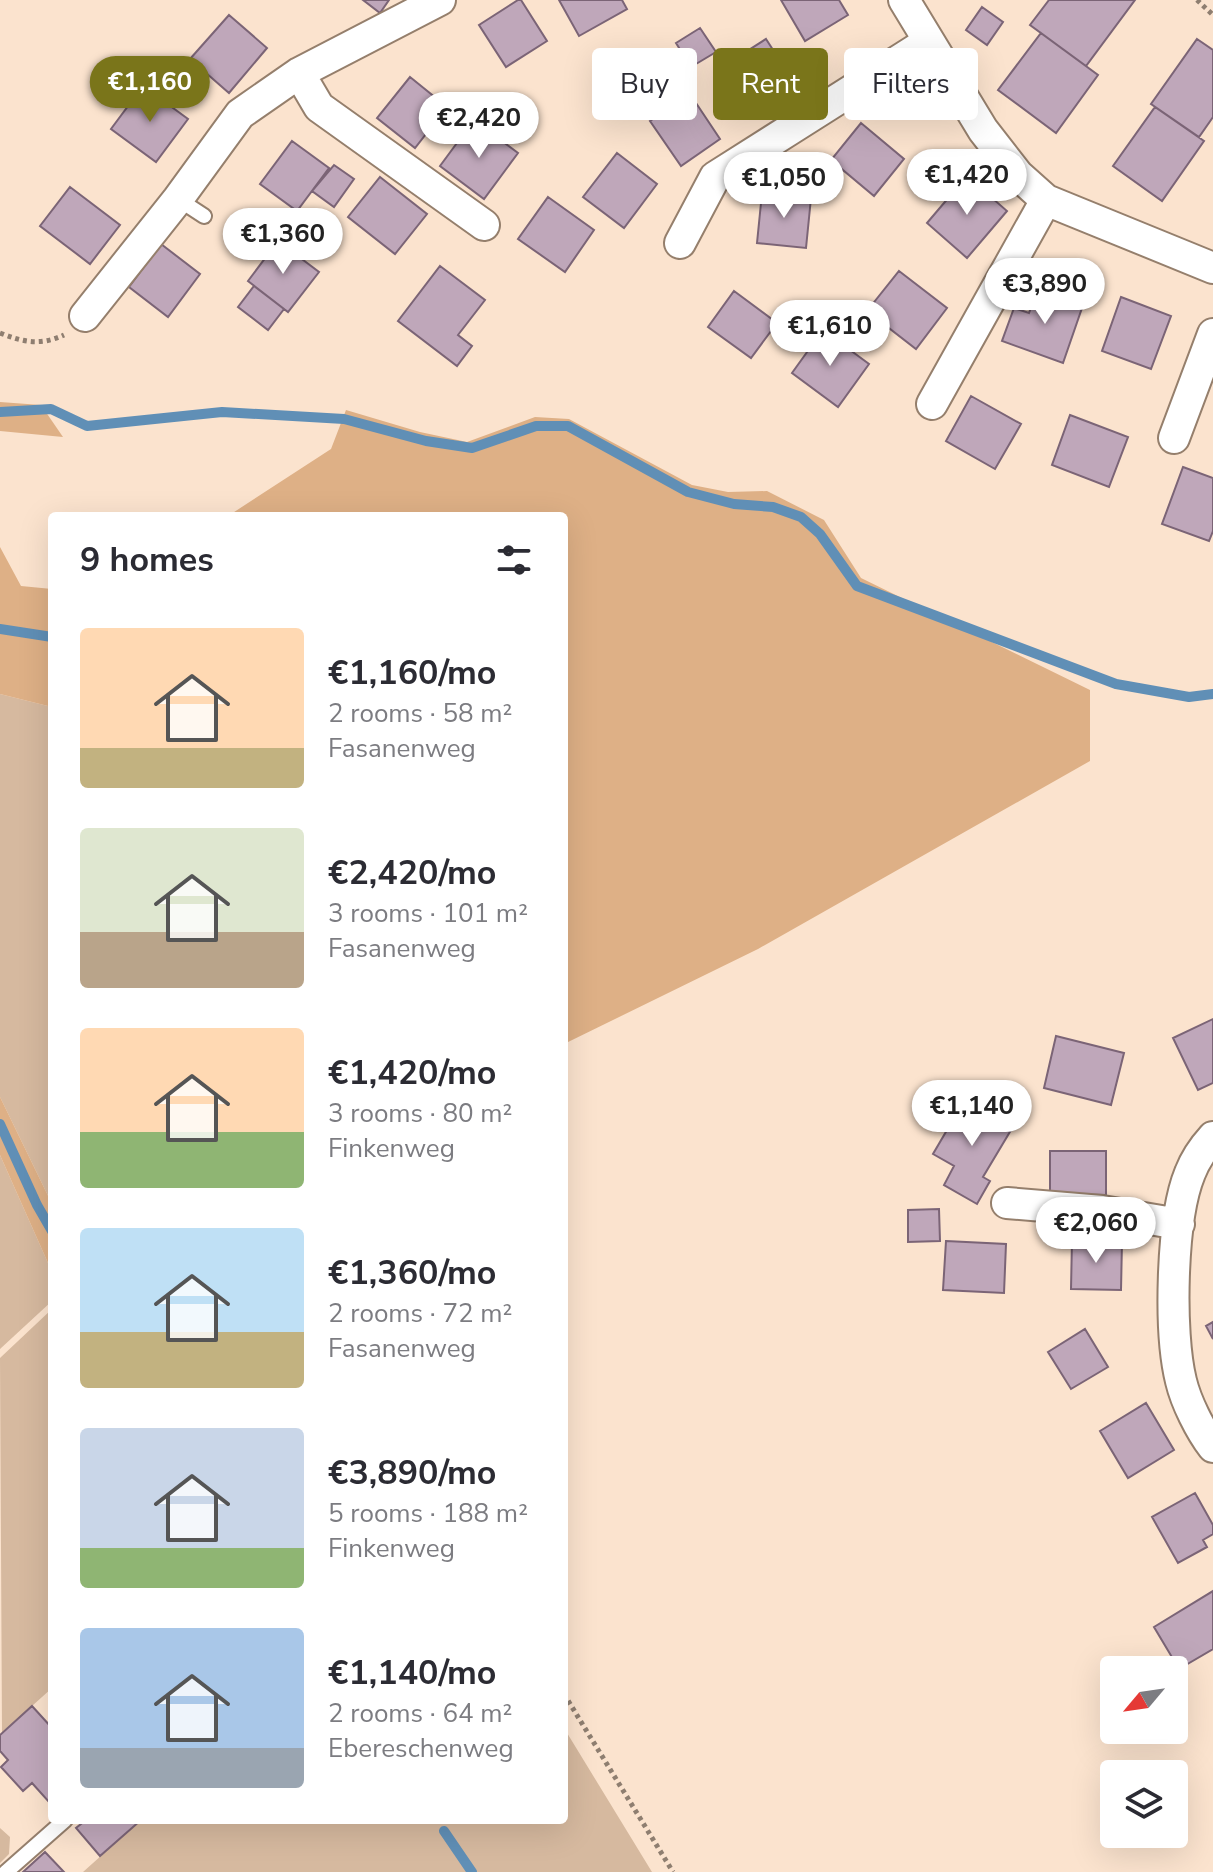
<!DOCTYPE html>
<html lang="en">
<head>
<meta charset="utf-8">
<style>
  body { margin:0; font-family:"Nunito Sans",sans-serif; background:#f2f2f3; color:#2b2b33; height:100vh; display:flex; flex-direction:column; font-size:30px; white-space:nowrap }
  * { box-sizing:border-box; margin:0 }
  p { font-size:26px; color:#7c7c81 }
  .icon { flex:none; width:44px; height:44px; fill:none; stroke:currentColor; stroke-width:2; stroke-linecap:round; stroke-linejoin:round }
  .map { position:relative; flex:1; overflow:hidden }
  .sheet { position:absolute; left:48px; top:512px; width:520px; height:1312px; display:flex; flex-direction:column; background:#fff; border-radius:8px; box-shadow:0 8px 32px #0002 }
  .sheet>* { flex:none }
  .guide { position:absolute; left:592px; top:48px; width:500px; height:72px; display:flex; gap:16px }
  .needle { width:52px; rotate:241deg }
  .fabs { position:absolute; left:1100px; top:1656px; display:grid; gap:16px }
  .fabs a { display:grid; place-items:center; width:88px; height:88px; border-radius:8px; background:#fff; box-shadow:0 8px 32px #0002; font-size:40px }
  .price { position:absolute; translate:-50% -68px; padding:0 18px; border-radius:28px; background:#fff; color:#222; font-size:26px; line-height:52px; filter:drop-shadow(0 2px 4px #0008) }
  .price::after { content:''; position:absolute; left:50%; top:48px; width:24px; height:18px; margin-left:-12px; background:inherit; clip-path:polygon(0 0,100% 0,50% 100%) }
  .price.selected { background:#7a751a; color:#fff }
  ul { padding:0; list-style:none }
  li { display:flex; align-items:center; gap:24px; height:200px; padding:0 32px }
  li span { display:grid; place-items:center; flex:none; width:224px; height:160px; border-radius:8px; color:#555 }
  li>.icon { margin-inline-start:auto }
  span .icon { width:96px; height:96px; fill:#fffc; stroke-width:1 }
  li b { font-size:34px }
  h2 { display:flex; justify-content:space-between; align-items:center; height:96px; padding:0 32px; font-size:34px }
  .tag { padding:0 28px; border-radius:8px; background:#fff; box-shadow:0 8px 32px #0002; font-size:28px; line-height:72px }
  .tag.selected { background:#7a751a; color:#fff }
  .map>svg:first-child { display:block }
</style>
</head>
<body>
<div class="map">
<svg width="1213" height="1872" viewBox="0 0 1213 1872">
  <rect width="100%" height="100%" fill="#fbe3ce"/>
  <path fill="#d6b99f" d="M0,694L52,707V1204L0,1097Z
    M0,1155L52,1272V1301L0,1349Z
    M52,1309V1688L2,1733L0,1358Z
    M564,1728L652,1872H83L141,1820H564Z
    M0,1828L10,1837L9,1854L0,1863Z"/>
  <path fill="#deb086" d="M0,402L41,405L63,437L0,431Z
    M346,410L420,432L467,442L535,417L569,419L692,485L728,492L767,491L824,520L861,578L1090,690V761L758,949L564,1044V516H228L331,449Z
    M0,547L21,586L52,589V707L0,694Z
    M0,1097L52,1204V1272L0,1155Z"/>
  <g fill="none" stroke-linecap="round" stroke-linejoin="round">
    <path stroke="#608fb6" stroke-width="10" d="M0,412L51,409L87,426L222,412L344,419L426,441L472,448L536,426H568L688,492L734,504L773,507L801,517L820,534L857,586L1116,684L1189,697L1213,694
      M0,629L52,637
      M0,1124L37,1205L52,1231
      M444,1831L472,1872"/>
  </g>
  <path fill="#bfa7ba" stroke="#7b6476" stroke-width="2" d="M363,0H389L380,13Z
    M518,0H521L547,41L506,67L479,25Z
    M559,0H622L627,9L579,36Z
    M781,0H839L848,15L805,41Z
    M1049,0H1135L1086,66L1030,25Z
    M982,7L1003,22L987,45L966,30Z
    M229,15L267,48L229,93L190,59Z
    M700,28L716,52L691,67L676,43Z
    M1041,33L1098,75L1056,133L998,90Z
    M766,39L795,84L748,114L719,69Z
    M1197,39L1213,50V117L1199,137L1151,104Z
    M410,77L447,107L415,148L377,118Z
    M143,86L188,119L156,162L111,129Z
    M690,94L720,139L681,166L650,121Z
    M1155,107L1204,141L1162,201L1113,166Z
    M474,120L518,153L484,199L440,166Z
    M861,123L904,159L874,196L831,160Z
    M292,141L329,168L297,211L260,184Z
    M617,153L657,184L624,228L583,197Z
    M334,165L354,179L334,207L312,191Z
    M967,176L1007,211L967,258L927,223Z
    M380,177L427,214L395,254L348,217Z
    M70,187L120,225L90,264L40,226Z
    M762,193L811,198L806,248L757,243Z
    M548,197L594,230L565,272L518,239Z
    M278,241L319,272L288,312L248,281Z
    M161,244L200,274L168,317L129,287Z
    M440,266L485,300L458,335L472,346L457,366L398,321Z
    M899,271L947,308L916,349L867,311Z
    M254,286L284,309L268,330L238,307Z
    M1038,289L1083,305L1063,363L1002,341L1014,308L1029,313Z
    M734,291L777,323L751,358L708,327Z
    M1121,297L1171,316L1151,369L1102,351Z
    M823,330L869,364L838,407L792,373Z
    M971,396L1021,424L995,469L946,441Z
    M1070,415L1128,437L1109,487L1052,465Z
    M1183,467L1213,478V531L1209,541L1162,524Z
    M1213,1019V1083L1198,1090L1173,1038Z
    M1056,1036L1124,1053L1111,1105L1044,1088Z
    M967,1096L1014,1125L983,1177L990,1181L977,1204L944,1185L954,1166L933,1154Z
    M1050,1151H1106V1195L1050,1194Z
    M939,1209L940,1241L908,1242V1210Z
    M1072,1240L1122,1242L1121,1290L1071,1289Z
    M946,1241L1006,1244L1004,1293L943,1290Z
    M1213,1322V1339L1206,1326Z
    M1085,1329L1108,1367L1071,1389L1048,1352Z
    M1146,1403L1174,1450L1128,1478L1100,1431Z
    M1195,1493L1213,1525V1534L1203,1540L1207,1547L1178,1563L1152,1517Z
    M1213,1591V1649L1179,1669L1154,1627Z
    M32,1706L52,1728V1800L49,1802L32,1783L23,1791L1,1767L8,1760L0,1751V1735Z
    M86,1820H141L100,1856L76,1828Z
    M45,1852L64,1872H23Z"/>
  <g fill="none" stroke-linecap="round" stroke-linejoin="round">
    <g stroke="#957f6c" stroke-width="18">
      <path id="lane" d="M178,199L204,216
        M6,1872L65,1820"/>
    </g>
    <g stroke="#957f6c" stroke-width="34">
      <path id="street" d="M904,0L983,130L1018,175L1046,200L1213,268
        M299,73L319,107L484,225
        M680,243L715,177L928,42
        M85,316L178,199L240,114L299,73L440,0
        M932,404L1046,200
        M1174,438L1213,334
        M1213,1137C1203,1148 1195,1160 1190,1173C1171,1219 1169,1333 1181,1381C1186,1402 1200,1430 1213,1447
        M1007,1203L1102,1211L1179,1224"/>
    </g>
    <path stroke="#8e7e70" stroke-width="5" stroke-dasharray="4 4" stroke-linecap="butt" d="M1197,0L1213,15
      M0,333C23,342 40,346 64,335
      M564,1694L673,1872"/>
    <use href="#lane" stroke="#fff" stroke-width="14"/>
    <use href="#street" stroke="#fff" stroke-width="30"/>
  </g>
</svg>
<div class="fabs">
<a><svg class="needle" viewBox="-14 -14 28 28"><path d="M0-13l5 13h-10z" fill="#e53935"/><path d="M0 13l5-13h-10z" fill="#7c7c81"/></svg></a>
<a><svg class="icon" aria-label="layers" viewBox="0 0 24 24"><path d="M12 4l9 5-9 5-9-5zM3 14l9 5 9-5"/></svg></a>
</div>
<b class="price selected" style="left:150px;top:124px">€1,160</b>
<b class="price" style="left:479px;top:160px">€2,420</b>
<b class="price" style="left:967px;top:217px">€1,420</b>
<b class="price" style="left:784px;top:220px">€1,050</b>
<b class="price" style="left:283px;top:276px">€1,360</b>
<b class="price" style="left:1045px;top:326px">€3,890</b>
<b class="price" style="left:830px;top:368px">€1,610</b>
<b class="price" style="left:972px;top:1148px">€1,140</b>
<b class="price" style="left:1096px;top:1265px">€2,060</b>
<div class="guide">
<a class="tag">Buy</a>
<a class="tag selected">Rent</a>
<a class="tag">Filters</a>
</div>
<section class="sheet">
<h2>9 homes<svg class="icon" aria-label="filters" viewBox="0 0 24 24"><path d="M4 7h16M4 17h16"/><circle cx="9" cy="7" r="2"/><circle cx="15" cy="17" r="2"/></svg></h2>
<ul>
<li><span style="background:linear-gradient(#ffd9b3 75%,#c2b280 0)"><svg class="icon" aria-label="home" viewBox="0 0 24 24"><path d="M3 11l9-7 9 7M6 9v11h12V9"/></svg></span><div><b>€1,160/mo</b><p>2 rooms · 58 m²</p><p>Fasanenweg</p></div></li>
<li><span style="background:linear-gradient(#dfe7d0 65%,#b9a48a 0)"><svg class="icon" aria-label="home" viewBox="0 0 24 24"><path d="M3 11l9-7 9 7M6 9v11h12V9"/></svg></span><div><b>€2,420/mo</b><p>3 rooms · 101 m²</p><p>Fasanenweg</p></div></li>
<li><span style="background:linear-gradient(#ffd9b3 65%,#8fb573 0)"><svg class="icon" aria-label="home" viewBox="0 0 24 24"><path d="M3 11l9-7 9 7M6 9v11h12V9"/></svg></span><div><b>€1,420/mo</b><p>3 rooms · 80 m²</p><p>Finkenweg</p></div></li>
<li><span style="background:linear-gradient(#bfe0f5 65%,#c2b280 0)"><svg class="icon" aria-label="home" viewBox="0 0 24 24"><path d="M3 11l9-7 9 7M6 9v11h12V9"/></svg></span><div><b>€1,360/mo</b><p>2 rooms · 72 m²</p><p>Fasanenweg</p></div></li>
<li><span style="background:linear-gradient(#c9d6e8 75%,#8fb573 0)"><svg class="icon" aria-label="home" viewBox="0 0 24 24"><path d="M3 11l9-7 9 7M6 9v11h12V9"/></svg></span><div><b>€3,890/mo</b><p>5 rooms · 188 m²</p><p>Finkenweg</p></div></li>
<li><span style="background:linear-gradient(#a9c7e8 75%,#9aa5b1 0)"><svg class="icon" aria-label="home" viewBox="0 0 24 24"><path d="M3 11l9-7 9 7M6 9v11h12V9"/></svg></span><div><b>€1,140/mo</b><p>2 rooms · 64 m²</p><p>Ebereschenweg</p></div></li>
</ul>
</section>
</div>
</body>
</html>
